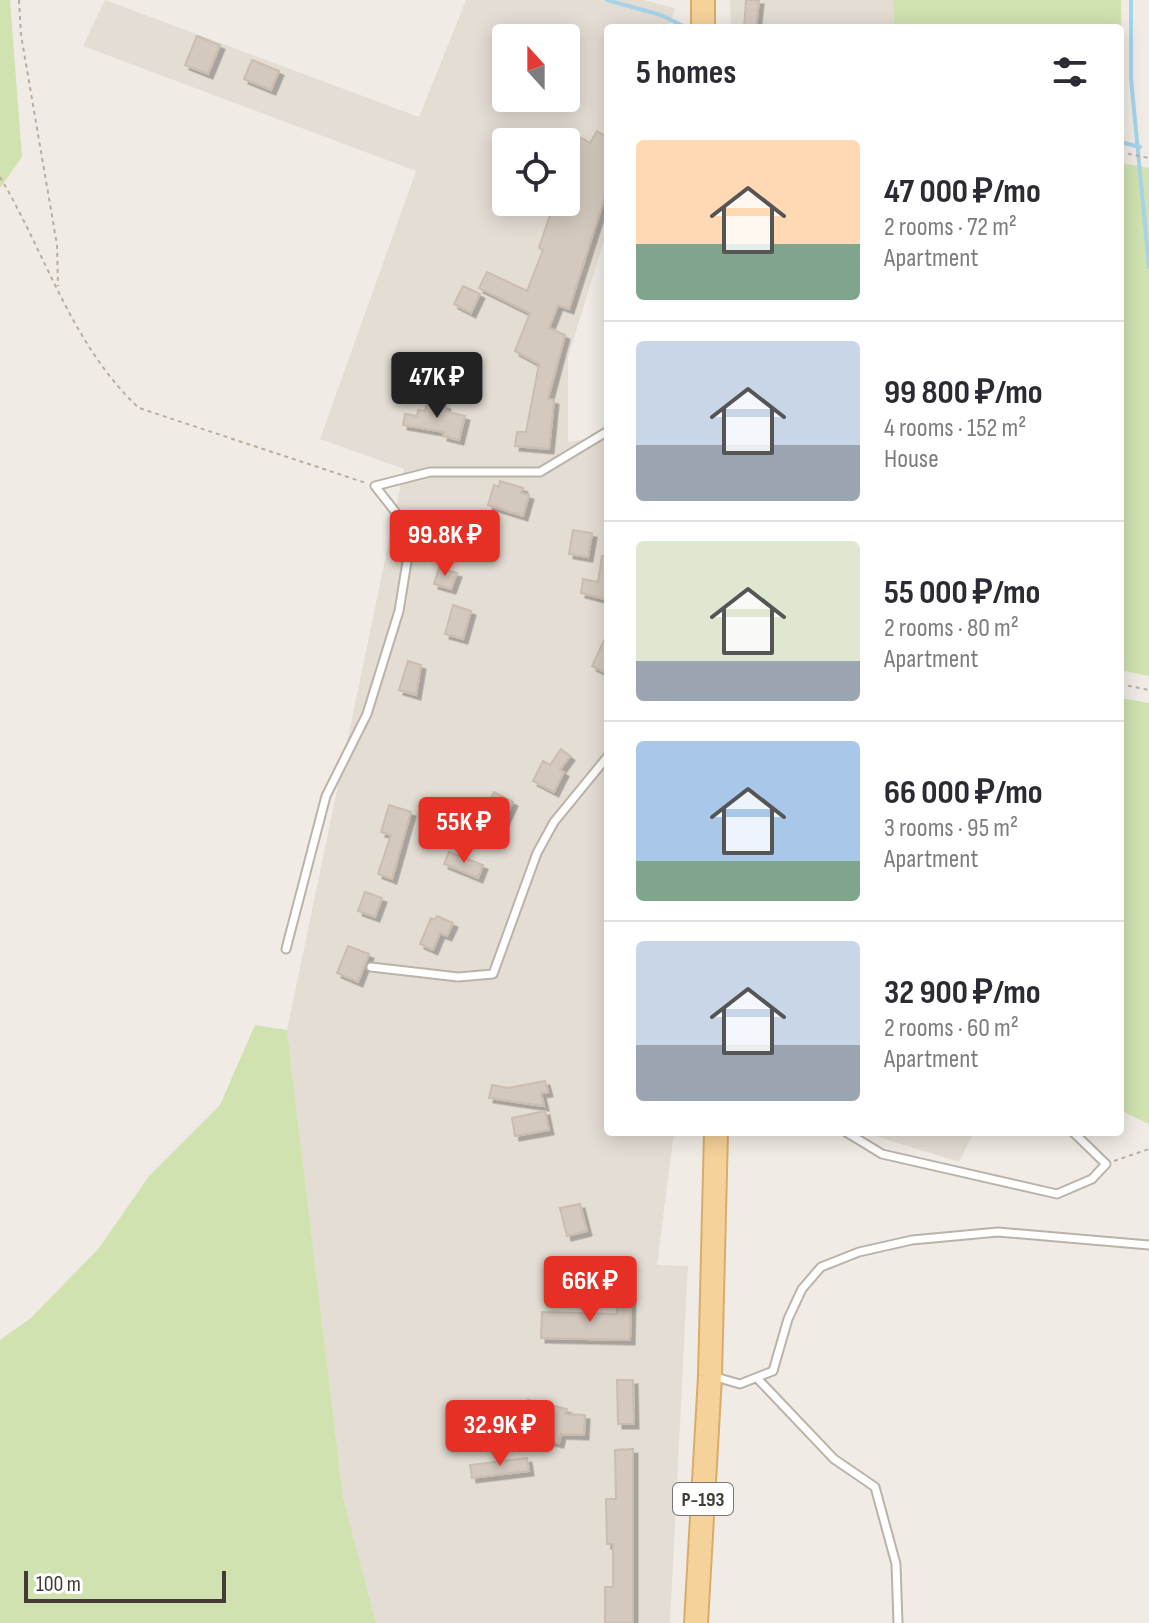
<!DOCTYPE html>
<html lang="en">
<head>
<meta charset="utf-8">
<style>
  body { margin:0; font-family:"Sofia Sans Condensed",sans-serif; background:#f2f2f3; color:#2b2b33; height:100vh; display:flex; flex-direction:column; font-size:30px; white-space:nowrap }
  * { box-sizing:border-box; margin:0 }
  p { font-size:26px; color:#7c7c81 }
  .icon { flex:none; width:44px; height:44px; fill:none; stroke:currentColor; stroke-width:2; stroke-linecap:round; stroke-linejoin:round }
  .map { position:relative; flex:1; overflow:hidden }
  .drawer { position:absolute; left:604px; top:24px; width:520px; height:1112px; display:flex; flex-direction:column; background:#fff; border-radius:8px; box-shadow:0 4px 20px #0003 }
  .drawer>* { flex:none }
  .needle { width:52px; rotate:339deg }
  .tools { position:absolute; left:492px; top:24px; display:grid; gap:16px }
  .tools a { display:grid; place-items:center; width:88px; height:88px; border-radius:8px; background:#fff; box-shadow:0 4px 20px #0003; font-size:40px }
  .scale { position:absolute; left:24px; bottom:20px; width:202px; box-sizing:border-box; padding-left:8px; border:4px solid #423c35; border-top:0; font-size:22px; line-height:28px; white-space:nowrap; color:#423c35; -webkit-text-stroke:6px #fff; paint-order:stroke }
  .price { position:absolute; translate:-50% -68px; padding:0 18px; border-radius:8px; background:#e63026; color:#fff; font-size:26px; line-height:52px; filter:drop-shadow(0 2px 4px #0008) }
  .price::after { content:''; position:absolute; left:50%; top:48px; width:24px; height:18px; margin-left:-12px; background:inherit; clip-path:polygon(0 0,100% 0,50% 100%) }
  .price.current { background:#222; color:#fff }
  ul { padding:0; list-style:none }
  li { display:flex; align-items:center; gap:24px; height:200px; padding:0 32px }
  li+li { border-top:2px solid #e1e1e2 }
  li span { display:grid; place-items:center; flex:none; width:224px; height:160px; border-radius:8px; color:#555 }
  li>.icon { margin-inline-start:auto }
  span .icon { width:96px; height:96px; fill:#fffc; stroke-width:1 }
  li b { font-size:34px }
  h2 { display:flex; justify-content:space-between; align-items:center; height:96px; padding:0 32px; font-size:34px }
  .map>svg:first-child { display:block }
</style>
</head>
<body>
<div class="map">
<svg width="1149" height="1623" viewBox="0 0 1149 1623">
  <defs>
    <filter id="shadow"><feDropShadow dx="4.5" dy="4.5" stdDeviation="0" flood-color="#0004"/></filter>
  </defs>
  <rect width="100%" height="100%" fill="#f0ece5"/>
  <path fill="#e4ddd3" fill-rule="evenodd" d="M105,0L419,117L466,0H643L675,8L669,28H608V228L568,357V442L608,435V1132H674L657,1265L688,1266L670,1623H376L343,1497L287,1030L404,469L320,439L416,171L83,46ZM506,38H566V98H506ZM506,142H566V202H506Z
    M730,0H893L894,28H731Z
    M863,1132H974L959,1162Z"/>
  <path fill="#d0e2b0" d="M0,0H10L22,157L0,188Z
    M893,0H1121L1122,128L1120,28H894Z
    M1120,163L1149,168V676L1120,670Z
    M1120,698L1149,703V1124L1120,1110Z
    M255,1025L287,1030L343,1497L376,1623H0V1340L31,1318L99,1248L149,1176L220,1105Z"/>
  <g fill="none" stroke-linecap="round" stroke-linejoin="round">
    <path stroke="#a5d4e9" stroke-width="4" d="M607,0L661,15L687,28
      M1131,0V78L1149,267
      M1120,142L1140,147"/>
  </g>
  <path fill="#d4c9be" stroke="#cbbdaf" stroke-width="2" filter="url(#shadow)" d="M746,0H759L756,28H744Z
    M197,36L220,45L208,74L185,65Z
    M252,60L279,71L271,90L244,79Z
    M597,131L608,138V187L569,309L558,305L549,328L565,335L548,399L554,400L549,449L515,446L517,432H526L539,364L515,351L530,313L479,288L487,272L527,291L543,250L539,248L549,218L557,202H566V149L575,134L590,143Z
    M463,286L480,294L471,313L454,304Z
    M428,400L446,405L445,411L465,416L459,440L443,436L444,432L403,425L405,414L417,416L418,410L425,411Z
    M500,481L523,488L521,493L529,495L523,516L488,505L494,485L499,487Z
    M573,530L592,533L588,557L569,554Z
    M602,556L608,557V600L581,593L583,579L598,582Z
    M439,568L457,573L451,589L434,584Z
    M453,605L471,611L463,639L445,634Z
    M608,632V674L592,666Z
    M408,661L421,665L416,695L399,690Z
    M561,749L570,756L560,770L564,772L554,792L533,781L543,761L550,765Z
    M494,792L513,802L498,834L478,824Z
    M389,805L411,812L392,879L378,874L391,835L381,832Z
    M449,852L483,865L478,878L444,864Z
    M365,892L382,898L375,917L358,911Z
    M437,916L453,923L447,936L440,933L433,950L420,944L431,918L435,920Z
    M348,946L369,954L358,982L337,973Z
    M545,1081L548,1092L541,1093L544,1106L489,1098L492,1085L508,1088Z
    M545,1111L549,1130L515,1136L512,1118Z
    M580,1204L587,1231L567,1236L560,1208Z
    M617,1295L631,1296L630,1340L541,1338L542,1312L617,1314Z
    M617,1380H633L634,1424H618Z
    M528,1400L567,1409L565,1414L585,1415L584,1435L561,1434L559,1443L520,1434Z
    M633,1449V1623H605V1587H613V1544H607L606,1499H616L615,1450Z
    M527,1458L529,1471L472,1478L470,1465Z"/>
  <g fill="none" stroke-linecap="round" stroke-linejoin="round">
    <g stroke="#bbb2a8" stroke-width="11">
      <path id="lane" d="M375,486L430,472H540L608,431
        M286,949L326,796L367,714L399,611L410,543L408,528L375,486
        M371,967L458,977L493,974L537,853L554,822L608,756
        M846,1132L882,1154L1057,1194L1092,1179L1106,1164L1073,1132
        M712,1376L740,1384L773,1371L788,1319L802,1289L821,1267L859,1252L912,1240L998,1232L1149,1245
        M758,1379L834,1459L875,1487L896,1564L898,1623"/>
    </g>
    <g stroke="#d8ac6b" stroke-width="26">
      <path id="primary" d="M703,0V28
        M696,1623L710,1376L716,1132"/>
    </g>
    <path stroke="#bbad9b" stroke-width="2" stroke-dasharray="4 4" stroke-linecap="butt" d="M19,0L21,35L57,245L58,286
      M1120,152L1149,158
      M0,177C46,254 72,346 139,408L366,483
      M1120,684L1149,690
      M1114,1161L1149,1149"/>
    <use href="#lane" stroke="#fff" stroke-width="7"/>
    <use href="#primary" stroke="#f5d299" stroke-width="22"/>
  </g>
  <g text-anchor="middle" stroke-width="6" stroke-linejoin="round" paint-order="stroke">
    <rect fill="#fff" stroke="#7b7672" stroke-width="2" x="673" y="1483" width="60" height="32" rx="6"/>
    <g font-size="20" font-weight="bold" fill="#423c35">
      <text x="703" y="1506">Р-193</text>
    </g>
  </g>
</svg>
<div class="tools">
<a><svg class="needle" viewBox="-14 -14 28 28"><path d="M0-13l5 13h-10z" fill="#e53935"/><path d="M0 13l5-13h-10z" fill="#7c7c81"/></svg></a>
<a><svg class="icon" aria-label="locate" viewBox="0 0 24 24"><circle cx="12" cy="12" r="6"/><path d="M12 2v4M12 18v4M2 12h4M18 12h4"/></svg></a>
</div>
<div class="scale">100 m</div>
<b class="price current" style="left:437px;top:420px">47K ₽</b>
<b class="price" style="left:445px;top:578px">99.8K ₽</b>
<b class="price" style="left:464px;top:865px">55K ₽</b>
<b class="price" style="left:590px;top:1324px">66K ₽</b>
<b class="price" style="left:500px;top:1468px">32.9K ₽</b>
<section class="drawer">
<h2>5 homes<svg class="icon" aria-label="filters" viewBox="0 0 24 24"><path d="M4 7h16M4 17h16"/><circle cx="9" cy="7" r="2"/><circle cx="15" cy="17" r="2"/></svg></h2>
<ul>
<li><span style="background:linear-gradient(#ffd9b3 65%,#7fa58c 0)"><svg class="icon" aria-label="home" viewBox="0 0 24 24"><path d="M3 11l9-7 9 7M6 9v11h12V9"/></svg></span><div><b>47 000 ₽/mo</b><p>2 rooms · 72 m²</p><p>Apartment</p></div></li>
<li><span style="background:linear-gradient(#c9d6e8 65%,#9aa5b1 0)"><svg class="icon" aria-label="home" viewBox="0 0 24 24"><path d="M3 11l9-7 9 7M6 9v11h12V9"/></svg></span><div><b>99 800 ₽/mo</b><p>4 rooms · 152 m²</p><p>House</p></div></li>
<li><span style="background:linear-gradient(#dfe7d0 75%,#9aa5b1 0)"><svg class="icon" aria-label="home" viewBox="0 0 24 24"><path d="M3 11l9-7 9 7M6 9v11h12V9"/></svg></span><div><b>55 000 ₽/mo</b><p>2 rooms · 80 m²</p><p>Apartment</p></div></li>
<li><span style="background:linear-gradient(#a9c7e8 75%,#7fa58c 0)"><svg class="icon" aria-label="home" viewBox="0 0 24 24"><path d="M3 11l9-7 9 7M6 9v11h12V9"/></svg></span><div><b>66 000 ₽/mo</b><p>3 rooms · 95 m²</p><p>Apartment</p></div></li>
<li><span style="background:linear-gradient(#c9d6e8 65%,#9aa5b1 0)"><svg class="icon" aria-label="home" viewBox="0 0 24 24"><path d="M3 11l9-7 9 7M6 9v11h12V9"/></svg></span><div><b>32 900 ₽/mo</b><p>2 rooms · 60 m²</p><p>Apartment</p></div></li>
</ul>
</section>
</div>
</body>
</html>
